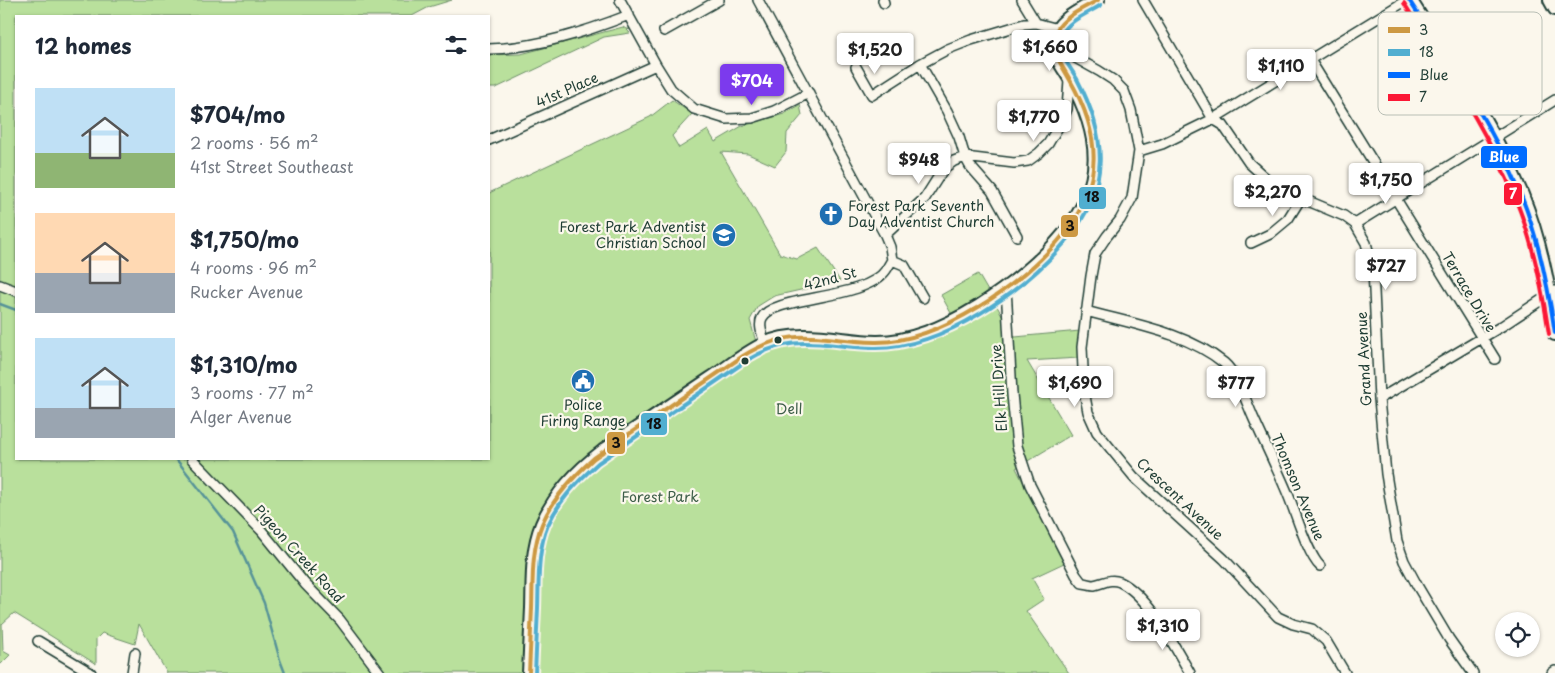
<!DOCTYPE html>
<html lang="en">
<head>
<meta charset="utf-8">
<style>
  body { margin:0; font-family:"Playpen Sans",sans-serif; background:#f2f2f3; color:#1f2937; height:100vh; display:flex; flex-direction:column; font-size:19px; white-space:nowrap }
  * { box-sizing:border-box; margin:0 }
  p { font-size:16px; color:#747a83 }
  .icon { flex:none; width:28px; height:28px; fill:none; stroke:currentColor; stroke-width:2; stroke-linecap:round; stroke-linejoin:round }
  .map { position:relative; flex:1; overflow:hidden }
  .details { position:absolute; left:15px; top:15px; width:475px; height:445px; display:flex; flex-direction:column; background:#fff; border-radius:0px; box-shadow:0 1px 4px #0004 }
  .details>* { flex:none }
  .buttons { position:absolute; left:1495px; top:612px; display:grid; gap:10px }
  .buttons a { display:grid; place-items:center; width:45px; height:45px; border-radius:50%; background:#fff; box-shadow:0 1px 4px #0004; font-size:25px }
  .price { position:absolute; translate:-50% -42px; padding:0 11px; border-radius:5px; background:#fff; color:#222; font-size:16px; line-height:32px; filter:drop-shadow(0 1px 2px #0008) }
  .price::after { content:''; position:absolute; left:50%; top:30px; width:15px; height:11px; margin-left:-8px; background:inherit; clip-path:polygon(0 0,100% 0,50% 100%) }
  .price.current { background:#7c3aed; color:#fff }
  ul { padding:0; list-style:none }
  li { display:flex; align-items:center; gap:15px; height:125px; padding:0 20px }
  li span { display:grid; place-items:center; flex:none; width:140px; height:100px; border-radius:0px; color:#555 }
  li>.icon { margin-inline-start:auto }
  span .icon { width:60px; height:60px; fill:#fffc; stroke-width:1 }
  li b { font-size:21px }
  h2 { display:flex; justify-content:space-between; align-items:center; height:60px; padding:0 20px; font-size:21px }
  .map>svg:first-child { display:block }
</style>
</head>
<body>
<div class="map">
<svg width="1555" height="673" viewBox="0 0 1555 673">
  <rect width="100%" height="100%" fill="#fbf7ec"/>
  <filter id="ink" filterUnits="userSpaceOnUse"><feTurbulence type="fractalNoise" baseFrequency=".02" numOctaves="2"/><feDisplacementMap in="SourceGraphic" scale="10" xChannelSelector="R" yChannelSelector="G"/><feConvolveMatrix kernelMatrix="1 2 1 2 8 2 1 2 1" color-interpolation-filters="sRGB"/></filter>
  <g filter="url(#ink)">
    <path fill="#b9e09c" stroke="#6c8e68" d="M0,0H452L429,7L412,16H16V459H489V193L650,117L672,100L692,114L672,136L679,148L708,130L715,142L742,126L784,114L800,105L802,115L787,133L786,152L775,166L748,154L721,152L780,254L797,259L818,248L840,281L821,285L820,287H814L774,296L758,306L750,320L756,342L766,350C784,345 818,331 834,345L882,349L883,346L957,324L941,295L978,274L1015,337L1080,331L1079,358L1027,361L1071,435L1016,468L1064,563L1032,578L1044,599L1026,611L1069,673H167L139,624L135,644L102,633L96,639V664L14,613L2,624L3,651L10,655L0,665Z
      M623,27L626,29H630L627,30L630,33L604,37L496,88H489V55L521,54Z"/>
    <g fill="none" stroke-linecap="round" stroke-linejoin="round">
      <path stroke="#579398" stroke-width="2.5" d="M0,304L16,310
        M176,459L233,532L264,603L280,660L285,673"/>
      <g stroke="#1f3d34" stroke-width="12">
        <path id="street" d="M620,0L656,65L671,89L694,109L726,119L752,118L774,111L809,93
          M758,0L885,235L890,247L892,260
          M883,0L884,3
          M1022,0L1036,23
          M1143,0L1213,119L1223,125L1249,163L1269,181L1301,198L1344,216L1355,224L1366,243L1373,269L1379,399L1386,474L1397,541L1404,561L1418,587L1449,639L1473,673
          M664,31L719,0
          M489,49C536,48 585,32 629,15
          M1056,54L1072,56L1099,71L1113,80L1124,91L1131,110L1139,151L1132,198L1120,220L1107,236L1095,254L1091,276L1082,347L1084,391L1088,412L1097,432L1134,477L1224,559L1278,617L1293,624L1312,629L1326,641L1345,673
          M1310,60L1495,359
          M920,64L947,111L959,137L965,157L970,166L992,191L1017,236
          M856,67L872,95L920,64L948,49L971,40L1024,24L1036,23L1058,29
          M489,140L656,65
          M1139,151L1162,144L1213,119L1407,0
          M1355,224L1555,100
          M885,235L925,198L944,168L954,161L965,157L1014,163L1028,161L1039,153L1048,144L1063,119L1067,109L1069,80
          M1251,243L1270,234L1288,219L1301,198
          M892,260L904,265L923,298
          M0,285L16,291
          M1006,287L1012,394L1017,446L1030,485L1076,575L1082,583C1086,583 1090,585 1094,585C1104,583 1110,578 1120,582C1149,596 1174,646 1190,673
          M1086,311C1132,324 1186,332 1224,363C1237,374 1246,401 1253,417C1265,444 1278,470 1289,497C1296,514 1308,555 1320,566
          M765,344C763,336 758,326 762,318C773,295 865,301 886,270C888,267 890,263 892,260
          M1379,399L1502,326L1555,291
          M192,459L261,530L305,584L340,620L380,673
          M38,641L91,673
          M132,673L135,653
          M1552,673L1555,671"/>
      </g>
      <g stroke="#1f3d34" stroke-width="16">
        <path id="secondary" d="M1550,0L1555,9
          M529,673C530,651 531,629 532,608C533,579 531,551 542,524C554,495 578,470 603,451C639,427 674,403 710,379C727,368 745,353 764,344C799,328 840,341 876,342C939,343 1024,282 1063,235C1107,183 1101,135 1070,79C1063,67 1051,53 1054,38C1057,19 1084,9 1098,0"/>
      </g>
      <g stroke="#1f3d34" stroke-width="18">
        <path id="primary" d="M1409,0C1449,64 1492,126 1521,195C1539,239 1548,287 1555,333"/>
      </g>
      <use href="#street" stroke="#fbf7ec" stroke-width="9"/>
      <use href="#secondary" stroke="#fbf7ec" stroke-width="12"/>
      <use href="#primary" stroke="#fbf7ec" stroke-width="14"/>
      <g stroke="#fbf7ec" stroke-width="8">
        <path id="bus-1" d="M529,673C530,651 531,629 532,608C533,580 531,551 542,524C553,498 573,477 594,458L743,356C794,324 821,341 875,342C939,343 1025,283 1064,234C1104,183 1101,135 1070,80C1062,65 1048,49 1056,31C1064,16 1084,8 1098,0"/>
      </g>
      <g stroke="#fbf7ec" stroke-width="8">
        <path id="bus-2" d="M535,673C536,651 537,630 538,608C539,581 537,551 548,525C559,500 578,481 598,463L746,361C794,331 824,347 874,348C943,349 1025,290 1067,240C1111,187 1107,136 1077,79C1070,66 1054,50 1062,34C1069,20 1089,13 1101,5"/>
      </g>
      <g stroke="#fbf7ec" stroke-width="8">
        <path id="bus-3" d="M1409,0C1452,68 1500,135 1527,211C1541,251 1549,292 1555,333"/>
      </g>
      <g stroke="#fbf7ec" stroke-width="8">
        <path id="bus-4" d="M1404,3C1443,66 1487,129 1515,198C1533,241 1542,288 1549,334"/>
      </g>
      <use href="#bus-1" stroke="#cd9943" stroke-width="4"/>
      <use href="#bus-2" stroke="#51aed0" stroke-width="4"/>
      <use href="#bus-3" stroke="#006cff" stroke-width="4"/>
      <use href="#bus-4" stroke="#fb1835" stroke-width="4"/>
    </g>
  </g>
  <defs>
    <g id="church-disc" transform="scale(1.25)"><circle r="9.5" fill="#1f6fb2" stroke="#fbf7ec"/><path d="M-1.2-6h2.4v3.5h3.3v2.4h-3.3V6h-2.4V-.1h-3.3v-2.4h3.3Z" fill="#fff"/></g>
    <g id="school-disc" transform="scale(1.25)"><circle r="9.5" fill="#1f6fb2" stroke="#fbf7ec"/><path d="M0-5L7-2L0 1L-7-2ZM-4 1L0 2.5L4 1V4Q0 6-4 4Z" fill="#fff"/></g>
    <g id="civic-disc" transform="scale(1.25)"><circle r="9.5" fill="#1f6fb2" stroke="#fbf7ec"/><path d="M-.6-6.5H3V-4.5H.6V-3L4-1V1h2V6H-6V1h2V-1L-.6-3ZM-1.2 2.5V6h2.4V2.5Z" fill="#fff"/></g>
  </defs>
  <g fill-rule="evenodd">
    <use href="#church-disc" x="831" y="214"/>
    <use href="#school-disc" x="724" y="235"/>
    <use href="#civic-disc" x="583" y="381"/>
  </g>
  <g fill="#1f3d34" stroke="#fbf7ec" stroke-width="2">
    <circle cx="778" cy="340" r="4.5"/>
    <circle cx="745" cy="361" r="4.5"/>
  </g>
  <g text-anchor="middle" stroke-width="4.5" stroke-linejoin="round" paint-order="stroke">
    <g font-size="14" fill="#1f3d34" stroke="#fbf7ec">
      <text transform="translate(567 90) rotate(-24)" y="5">41st Place</text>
      <text transform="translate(830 279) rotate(-15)" y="5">42nd St</text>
      <text transform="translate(1469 292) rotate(59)" y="5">Terrace Drive</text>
      <text transform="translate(1364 359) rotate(-93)" y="5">Grand Avenue</text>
      <text transform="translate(999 388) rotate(-94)" y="5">Elk Hill Drive</text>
      <text transform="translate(1298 487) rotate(67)" y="5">Thomson Avenue</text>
      <text transform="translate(1180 499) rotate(43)" y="5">Crescent Avenue</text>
      <text transform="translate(299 554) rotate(48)" y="5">Pigeon Creek Road</text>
    </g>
    <g font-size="14" fill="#1f3d34" stroke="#fbf7ec" text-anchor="start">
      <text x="848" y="211">Forest Park Seventh<tspan x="848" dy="16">Day Adventist Church</tspan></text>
      <text x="706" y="232" text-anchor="end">Forest Park Adventist<tspan x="706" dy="16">Christian School</tspan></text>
      <text x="583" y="410" text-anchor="middle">Police<tspan x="583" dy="16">Firing Range</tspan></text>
    </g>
    <g font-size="14" fill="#3e5e49" stroke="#fbf7ec">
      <text x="789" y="414">Dell</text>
      <text x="660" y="502">Forest Park</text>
    </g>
  </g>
  <rect x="1378" y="12" width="164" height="103" rx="8" fill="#fbf7ec" stroke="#b9bfb5" stroke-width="1"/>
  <rect x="1388" y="27" width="22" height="6" fill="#cd9943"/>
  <rect x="1388" y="49" width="22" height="7" fill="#51aed0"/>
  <rect x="1388" y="72" width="22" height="6" fill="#006cff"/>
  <rect x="1388" y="94" width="22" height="7" fill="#fb1835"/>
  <g font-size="14" fill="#1f3d34">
    <text x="1419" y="35">3</text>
    <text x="1419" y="57">18</text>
    <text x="1419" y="80">Blue</text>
    <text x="1419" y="102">7</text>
  </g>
  <g stroke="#fbf7ec" stroke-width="2">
    <rect x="1480" y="145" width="48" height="24" rx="5" fill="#006cff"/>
    <rect x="1503" y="182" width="20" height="24" rx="5" fill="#fb1835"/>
    <rect x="1078" y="186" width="29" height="24" rx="5" fill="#51aed0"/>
    <rect x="1060" y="214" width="19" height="24" rx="5" fill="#cd9943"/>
    <rect x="640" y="412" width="28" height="24" rx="5" fill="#51aed0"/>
    <rect x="606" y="431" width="20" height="24" rx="5" fill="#cd9943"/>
  </g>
  <g font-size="14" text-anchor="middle" font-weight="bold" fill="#fff">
    <text x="1504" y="162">Blue</text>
    <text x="1513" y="199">7</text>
  </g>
  <g font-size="14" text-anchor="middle" font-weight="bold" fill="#111">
    <text x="1092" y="202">18</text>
    <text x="1070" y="231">3</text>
    <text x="654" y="429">18</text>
    <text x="616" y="448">3</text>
  </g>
</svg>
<div class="buttons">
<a><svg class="icon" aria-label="locate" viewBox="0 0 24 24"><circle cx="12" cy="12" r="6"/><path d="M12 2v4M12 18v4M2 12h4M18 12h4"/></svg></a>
</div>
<b class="price" style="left:1050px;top:72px">$1,660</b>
<b class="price" style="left:875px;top:75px">$1,520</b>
<b class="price" style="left:1281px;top:91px">$1,110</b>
<b class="price current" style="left:752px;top:106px">$704</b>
<b class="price" style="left:1034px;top:142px">$1,770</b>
<b class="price" style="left:919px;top:185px">$948</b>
<b class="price" style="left:1386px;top:205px">$1,750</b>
<b class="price" style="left:1273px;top:217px">$2,270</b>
<b class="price" style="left:1386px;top:291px">$727</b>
<b class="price" style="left:1075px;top:408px">$1,690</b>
<b class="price" style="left:1236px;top:408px">$777</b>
<b class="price" style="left:1163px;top:651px">$1,310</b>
<section class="details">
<h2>12 homes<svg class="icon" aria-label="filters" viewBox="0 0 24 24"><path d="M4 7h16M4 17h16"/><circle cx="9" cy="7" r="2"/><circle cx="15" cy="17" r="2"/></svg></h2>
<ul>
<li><span style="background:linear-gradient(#bfe0f5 65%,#8fb573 0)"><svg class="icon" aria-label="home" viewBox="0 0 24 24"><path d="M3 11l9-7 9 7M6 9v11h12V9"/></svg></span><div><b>$704/mo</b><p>2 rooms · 56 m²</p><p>41st Street Southeast</p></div></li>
<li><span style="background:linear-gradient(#ffd9b3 60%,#9aa5b1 0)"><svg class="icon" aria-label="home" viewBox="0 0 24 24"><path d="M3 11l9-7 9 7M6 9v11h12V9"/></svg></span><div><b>$1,750/mo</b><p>4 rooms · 96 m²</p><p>Rucker Avenue</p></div></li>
<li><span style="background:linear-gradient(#bfe0f5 70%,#9aa5b1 0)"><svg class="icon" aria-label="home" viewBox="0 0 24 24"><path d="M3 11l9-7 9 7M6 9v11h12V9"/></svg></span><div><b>$1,310/mo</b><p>3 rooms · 77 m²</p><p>Alger Avenue</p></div></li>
</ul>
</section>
</div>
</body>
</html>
